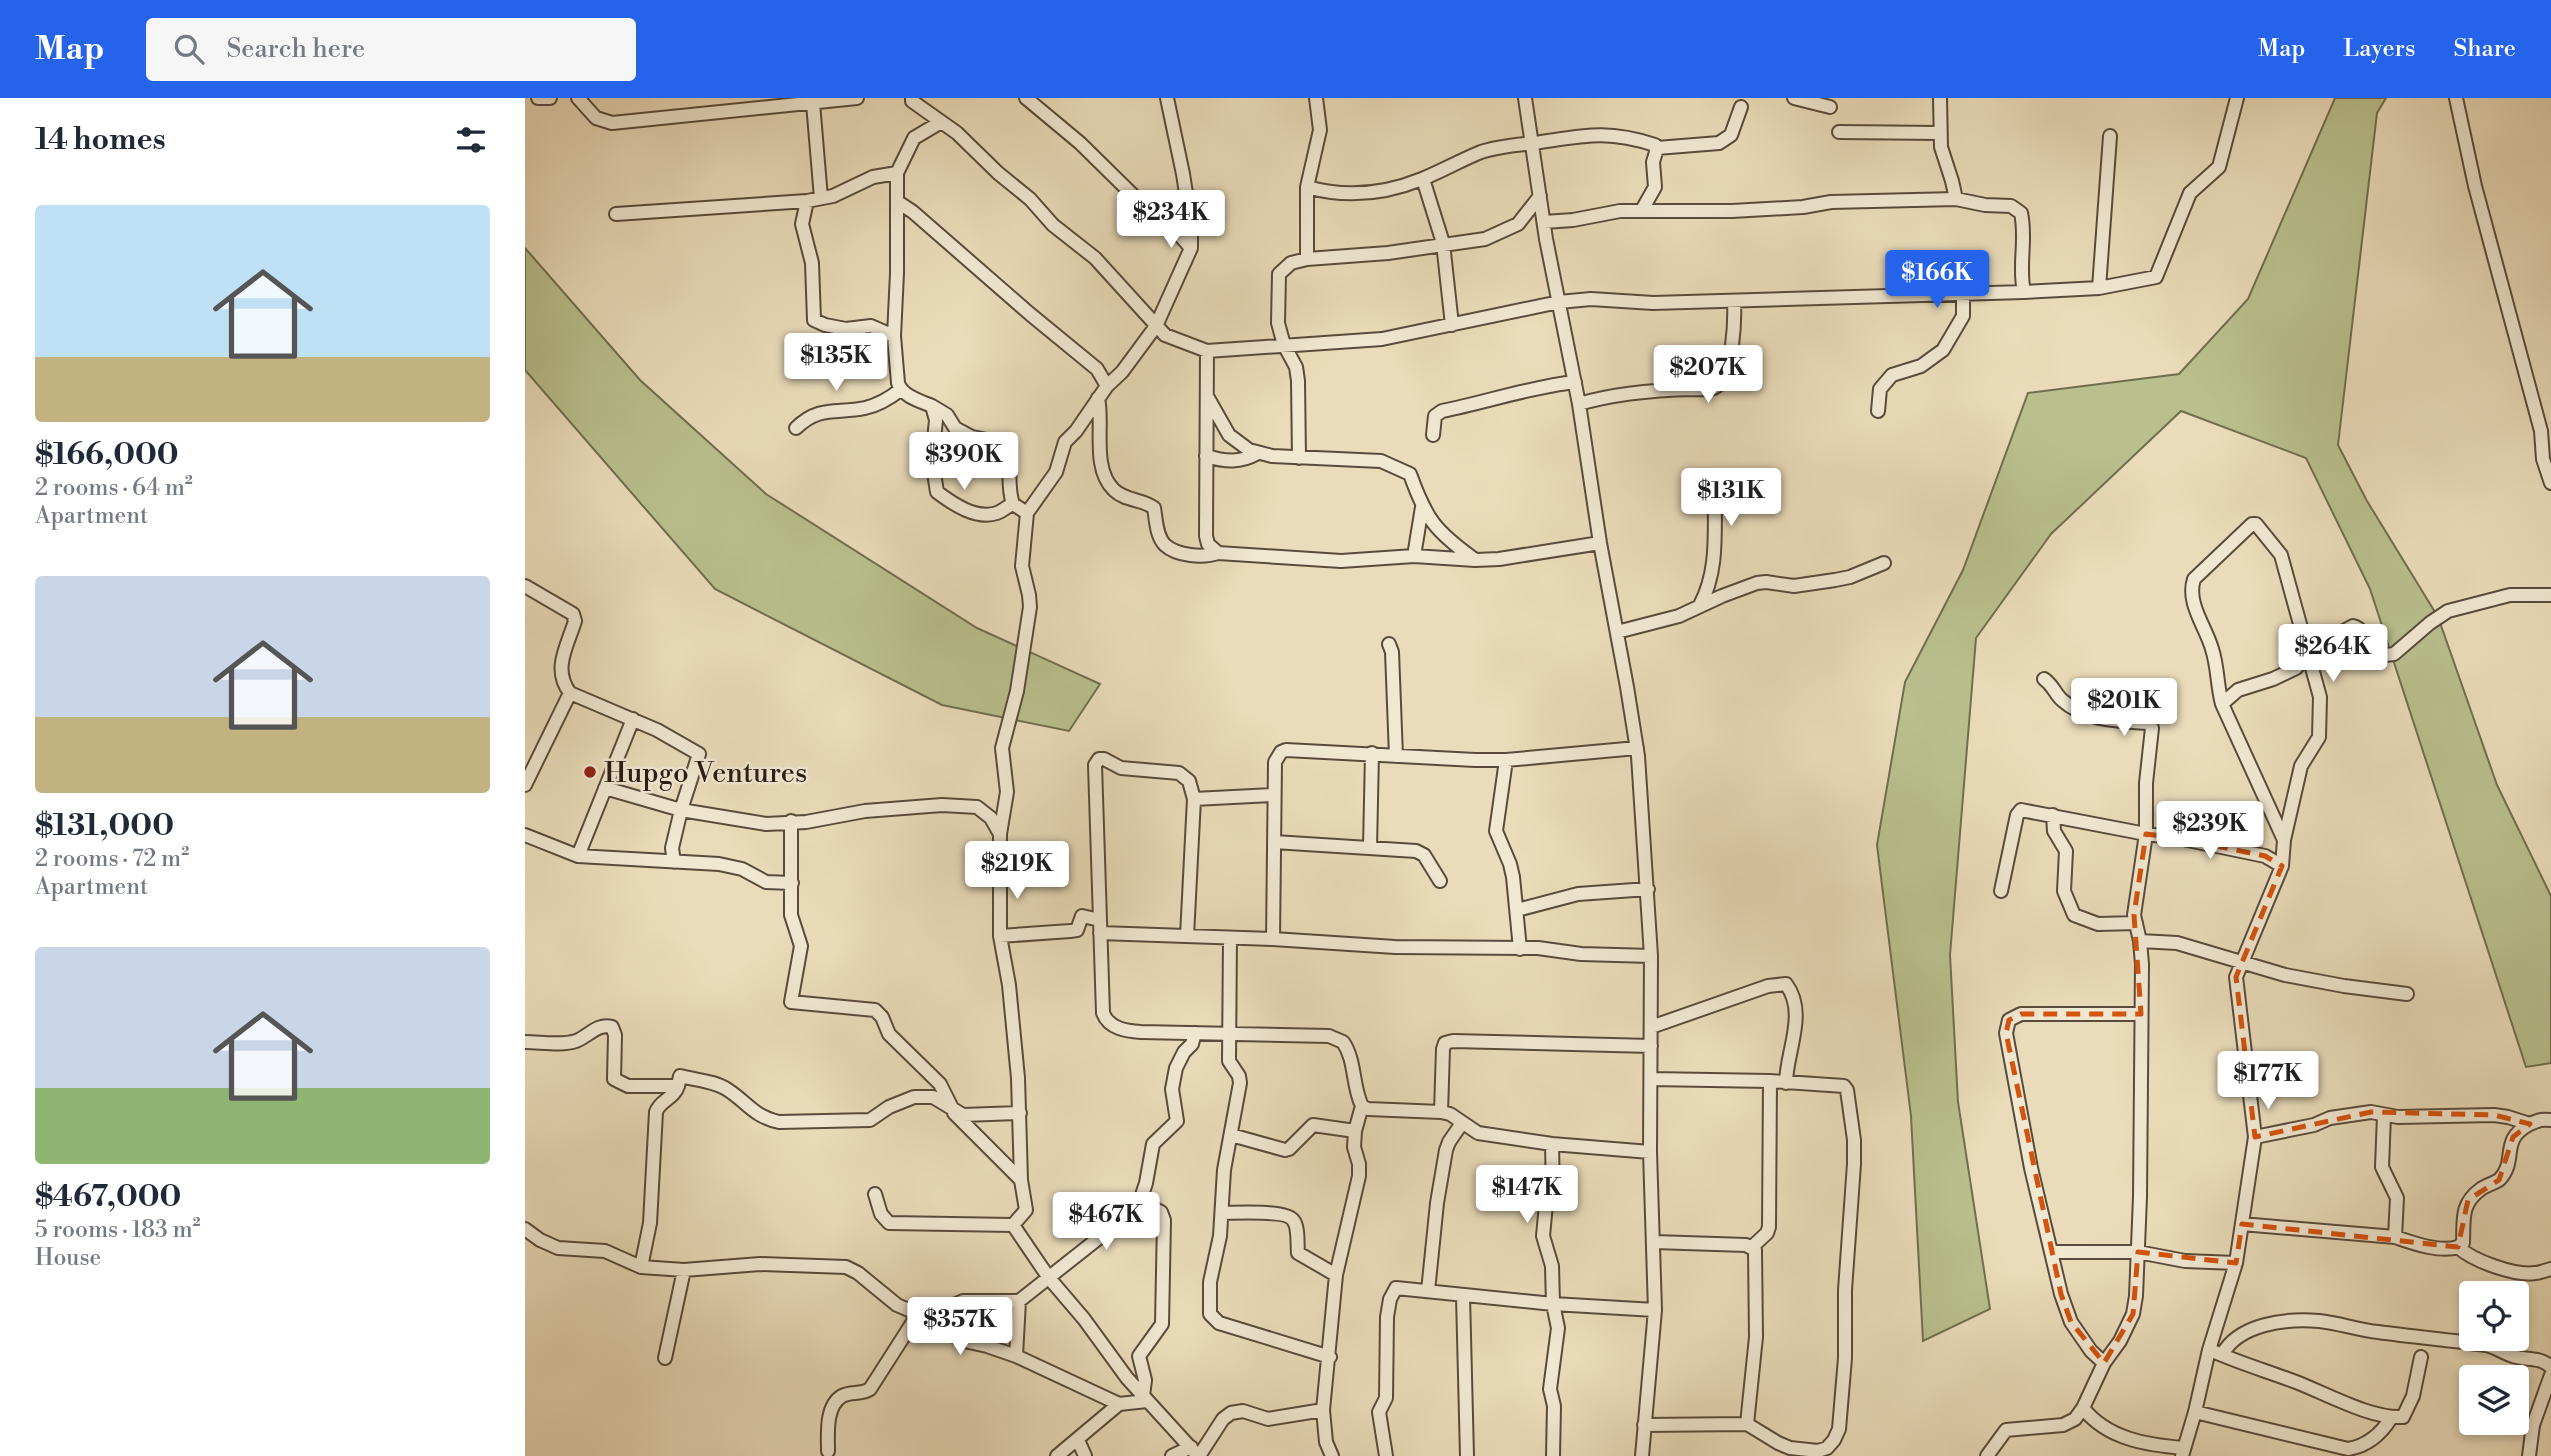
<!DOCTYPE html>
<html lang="en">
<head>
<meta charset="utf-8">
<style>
  body { margin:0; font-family:"Libre Bodoni",serif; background:#f6f6f7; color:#1f2937; height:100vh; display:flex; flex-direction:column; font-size:26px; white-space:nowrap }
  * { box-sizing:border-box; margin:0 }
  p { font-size:23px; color:#747a83 }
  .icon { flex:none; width:38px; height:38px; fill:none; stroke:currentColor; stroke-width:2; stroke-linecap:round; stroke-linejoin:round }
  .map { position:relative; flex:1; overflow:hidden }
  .panel { display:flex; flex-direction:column; background:#fff; width:525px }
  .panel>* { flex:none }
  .tools { position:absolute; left:1934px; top:1183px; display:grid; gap:14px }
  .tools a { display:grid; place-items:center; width:70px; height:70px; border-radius:7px; background:#fff; box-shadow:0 4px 10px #0003; font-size:35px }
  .price { position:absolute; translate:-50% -60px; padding:0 16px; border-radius:7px; background:#fff; color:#222; font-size:23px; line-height:46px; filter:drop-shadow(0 2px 4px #0008) }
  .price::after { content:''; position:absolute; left:50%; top:42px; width:21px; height:16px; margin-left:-10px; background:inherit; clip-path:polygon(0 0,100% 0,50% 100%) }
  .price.current { background:#2563eb; color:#fff }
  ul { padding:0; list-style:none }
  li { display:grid; align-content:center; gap:14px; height:371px; padding:0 35px }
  li span { display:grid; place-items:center; height:217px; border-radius:7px; color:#555 }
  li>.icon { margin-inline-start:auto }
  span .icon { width:126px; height:126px; fill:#fffc; stroke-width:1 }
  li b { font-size:30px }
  h2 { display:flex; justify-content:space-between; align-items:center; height:84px; padding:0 35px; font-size:30px }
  header { display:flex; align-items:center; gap:42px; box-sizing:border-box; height:98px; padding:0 35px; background:#2563eb; color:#fff }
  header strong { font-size:33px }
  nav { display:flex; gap:38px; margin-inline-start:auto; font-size:24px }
  .search { width:490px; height:63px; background:#f6f6f7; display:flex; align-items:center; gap:18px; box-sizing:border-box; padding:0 24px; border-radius:7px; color:#747a83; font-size:26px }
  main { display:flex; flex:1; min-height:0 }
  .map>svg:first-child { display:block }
</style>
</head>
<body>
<header>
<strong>Map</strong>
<div class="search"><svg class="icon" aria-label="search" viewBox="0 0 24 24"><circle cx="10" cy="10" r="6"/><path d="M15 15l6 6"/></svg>Search here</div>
<nav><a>Map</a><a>Layers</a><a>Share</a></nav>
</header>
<main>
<section class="panel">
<h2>14 homes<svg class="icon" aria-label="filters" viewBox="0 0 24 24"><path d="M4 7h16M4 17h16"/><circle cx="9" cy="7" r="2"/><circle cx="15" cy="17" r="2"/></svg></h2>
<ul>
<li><span style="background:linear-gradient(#bfe0f5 70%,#c2b280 0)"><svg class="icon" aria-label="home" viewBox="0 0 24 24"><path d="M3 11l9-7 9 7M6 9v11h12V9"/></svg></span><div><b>$166,000</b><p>2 rooms · 64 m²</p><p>Apartment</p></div></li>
<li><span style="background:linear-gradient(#c9d6e8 65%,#c2b280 0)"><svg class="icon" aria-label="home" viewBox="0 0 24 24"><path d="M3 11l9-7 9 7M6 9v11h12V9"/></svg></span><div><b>$131,000</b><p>2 rooms · 72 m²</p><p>Apartment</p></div></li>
<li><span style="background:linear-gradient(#c9d6e8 65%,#8fb573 0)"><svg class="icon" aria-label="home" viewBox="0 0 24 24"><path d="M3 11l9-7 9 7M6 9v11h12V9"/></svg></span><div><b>$467,000</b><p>5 rooms · 183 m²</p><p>House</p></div></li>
</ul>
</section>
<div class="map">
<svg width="2026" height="1358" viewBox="0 0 2026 1358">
  <rect width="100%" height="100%" fill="#eadcba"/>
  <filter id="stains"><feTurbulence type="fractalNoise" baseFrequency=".00286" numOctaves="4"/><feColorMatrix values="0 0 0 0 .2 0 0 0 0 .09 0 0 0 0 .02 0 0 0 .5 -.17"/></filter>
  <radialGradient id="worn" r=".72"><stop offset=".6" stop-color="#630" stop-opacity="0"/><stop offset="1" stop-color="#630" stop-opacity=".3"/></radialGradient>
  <path fill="#b9c08e" stroke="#716e50" stroke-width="2" d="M1810,0H1861L1852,15L1813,347L1842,403L1913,519L1972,687L2026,798V965L2001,969L1845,491L1781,360L1656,313L1526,436L1451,540L1425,857L1433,1004L1465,1211L1398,1243L1386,1018L1352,747L1380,584L1438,472L1503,295L1654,276L1723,201Z
    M0,150L115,282L241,396L452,530L575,586L544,633L417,607L190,491L0,272Z"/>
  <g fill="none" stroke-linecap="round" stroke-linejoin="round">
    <g stroke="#594b3c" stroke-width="16">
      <path id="minor" d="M13,0H25
        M53,0L71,20L87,25L332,0
        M387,0V3L432,35L473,75L505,101L528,127L570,160L640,237L682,253L857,241L1034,204L1066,201L1128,205L1499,194
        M501,0L555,45L617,106L647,129L666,150
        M1000,0L1021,141L1054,306L1075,445L1102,589L1113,658L1126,858L1125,1054L1130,1212L1117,1358
        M1269,0L1305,9
        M1415,0L1416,49L1427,83L1431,101
        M1931,0L1950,88L2016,333L2018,361L2026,385
        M288,5L296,100
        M416,24L389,40L372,75V175L369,238L373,285C377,298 395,303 407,308L411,322L407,362L412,394C428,406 451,422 472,415C478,413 482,408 488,406L502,415
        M1314,34L1415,35
        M1132,50L1194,45L1206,37L1216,9
        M898,81L918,145L927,227
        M782,89L795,32L791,0
        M282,103L277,126L287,165L289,222L300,227L321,231L346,228L369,238
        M373,104L388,114L505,216L572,271L582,288
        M91,116L282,103L308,98L348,79L372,75
        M1019,124L1048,122L1095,113H1207L1278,109L1306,104L1431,101L1460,107L1486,108L1496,115C1502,142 1493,167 1499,194L1574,190L1631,179L1665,95L1694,69L1712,0
        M782,161V89C821,100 860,96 897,81C917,73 936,62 956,54C973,48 991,47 1009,45C1058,38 1081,31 1130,47L1131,54L1128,64L1130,89L1117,112
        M1574,190L1585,38
        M682,253L681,438L683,446L693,455L816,463L889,458L950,462L974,461L1075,445
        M573,300C579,326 566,370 589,392C600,403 618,401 629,410C631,421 631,438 640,447C652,458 678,460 693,455
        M683,300L704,337L724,352L747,358L856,363L885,376C901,421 910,433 949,461
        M1054,306C1091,295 1129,292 1167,291C1176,291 1187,293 1193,287C1208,274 1210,222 1209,203
        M407,308L422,317L430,330L447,339L467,343L480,348C488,366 481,387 488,406
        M1353,313L1355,291L1367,277L1396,268L1418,252L1438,218V195
        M271,330C295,307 312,316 340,310C353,307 365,300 375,292
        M908,337L910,318L917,313C962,304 1005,289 1050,284
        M681,358C701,364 715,365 733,355
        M774,360L773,283L771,269L759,247L753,225L754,176L766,165L782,161L863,155L960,141L993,126L1015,98
        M1169,384L1187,386L1190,393C1189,432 1194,472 1175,507
        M889,458L897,409
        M0,488L48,516L50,523C42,549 27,571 45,595L132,632L174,656L156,712L241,726L281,724L340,713L417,707L452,709L466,720L475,736V838L484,887L493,980L496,1082L501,1112L488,1127L524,1180L559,1221L602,1280L673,1358
        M1092,534L1154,518L1197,498L1232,485L1241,484L1269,488L1310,482L1325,479L1359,465
        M864,546L867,554L871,658
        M1697,606L1713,592L1748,581L1771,570L1791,548L1828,528C1840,531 1843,545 1848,556L1852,558L1869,556L1905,525L1923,513L1985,497H2026
        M981,662L971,733L985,766L988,779L995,851
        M0,687L45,595
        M80,690L156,712L147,750L149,764
        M669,701L749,697
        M1528,717L1529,733L1541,753L1539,793L1549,817L1573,826L1611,825
        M266,723V817L276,848L266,904L350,912L357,919L364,936L415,986L426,1008
        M475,736L482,694L477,650L492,593L505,509L504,497L497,468L502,415L531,374L540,344L551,333L582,288L597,274L631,228L666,150V127L658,76L642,0
        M0,737L53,758L194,766L217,771L241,784L267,785
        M749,744L891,753L899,757L915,783
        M845,750L847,655
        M53,758L108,621
        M1476,793L1492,717L1496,712L1621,736L1653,740L1740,758L1757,768
        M992,812L1053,796L1123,791
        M575,835L748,841L870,849L1013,850L1056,856L1126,858
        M475,838L545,833L552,832L557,818L575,822
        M662,838L669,701L664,683L654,675L596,670L579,661H574L570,667L578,915C584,931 602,933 616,934L804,938L818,944C831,963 827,988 837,1008L830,1033L829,1049L834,1066V1078L811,1177L798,1312L801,1344L807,1358
        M705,840L704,963L714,978L715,985L699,1072L695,1138L685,1184V1216L694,1225L805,1259
        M748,841L750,664L756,654L761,652L950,662H981L1112,650
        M1615,843L1652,845L1760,877L1819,888L1882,896
        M1126,929L1243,888L1261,886C1283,915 1261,954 1261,985
        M0,944C16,944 36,948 51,943C64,938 72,925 87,929L90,937L89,981L103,988H153L155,978C170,982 191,983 203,992C223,1005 228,1018 254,1024L345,1022L364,1009L389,999H408L438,1017L495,1015
        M837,1008L843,1011L916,1014L925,1016L953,1035L1027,1046L1125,1054
        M916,1014L918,951L920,945L928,943L1126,948
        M429,1015L496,1082
        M1859,1017L1857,1069L1872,1100L1870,1139
        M706,1037L760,1052L764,1051L788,1027L830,1033
        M1730,1039L1789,1027L1805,1020L1846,1014L1873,1019L1969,1017L1983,1019L2005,1026
        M1027,1046L1028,1094L1021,1106L1018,1138L1027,1168L1028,1206L1033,1230L1025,1291L1029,1308L1028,1358
        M350,1096L356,1116L364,1125L488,1127
        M615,1103L636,1114L639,1122L637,1226L614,1258L620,1282L618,1298
        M697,1115C710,1115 761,1112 768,1122C774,1129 772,1146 773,1155L811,1177
        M1717,1126L1870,1139C1888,1145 1915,1155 1933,1149C1948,1163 1990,1178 2010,1175C2015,1175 2021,1172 2026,1171
        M0,1131L15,1142L33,1150L80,1153L116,1169L159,1172L235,1166L321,1169L333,1175L372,1207L393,1216L406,1217L438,1203H494L589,1128L615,1103L621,1085L628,1046L652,1023L647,991L651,970L659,954L667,946L670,935
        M1129,1144L1221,1147L1230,1152L1231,1239L1222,1326
        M1227,1149L1242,1135L1244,1129L1245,983
        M1933,1149L1938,1145C1939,1122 1935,1106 1956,1091C1961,1087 1971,1085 1975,1081C1993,1061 1974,1042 2005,1026C2014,1022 2017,1021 2026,1022
        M1526,1154H1613L1660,1163L1711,1165
        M116,1169L125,1125L131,1014C135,1002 149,1001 153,988
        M903,1193L912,1105L921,1052L924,1044L937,1025
        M938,1198L942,1358
        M406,1217L414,1226L435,1242L462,1248L491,1258L594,1306
        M1690,1254C1717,1266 1745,1274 1771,1284C1802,1296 1846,1321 1878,1319L1888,1298L1896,1259
        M1697,1257C1713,1226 1761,1220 1794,1223C1814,1225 1833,1232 1853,1234C1889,1239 1925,1242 1961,1247C1971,1249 1978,1255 1988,1258C2002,1263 2014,1258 2026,1269
        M491,1258L494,1203
        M140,1260L159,1172
        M1579,1265L1566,1253L1546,1224L1536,1196L1506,1070L1481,935L1484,922L1496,916H1616
        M1558,1310C1582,1341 1622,1347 1659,1350
        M1670,1314L1823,1351C1842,1348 1856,1336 1866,1320
        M1119,1327L1222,1326L1253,1345L1265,1350L1293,1353L1302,1350L1309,1342L1314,1331L1320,1260V1192L1329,1066V1042L1322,992L1319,988L1245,983L1126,981
        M553,1342L560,1358
        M303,1353C303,1337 300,1308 317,1298C326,1293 336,1297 345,1291L393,1216
        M532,1358L594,1306L622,1303
        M647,1358L666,1349
        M674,1358L698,1321L706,1315L718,1313L743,1321L798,1312
        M861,1358L854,1314L861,1300L862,1219L865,1201L871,1190L1028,1206L1130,1212
        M1462,1358L1481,1332L1538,1327L1550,1321L1558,1310L1579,1265L1595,1243L1608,1216L1611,1198L1615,1099L1617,866L1615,843L1609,817L1621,736V685L1627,630L1623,625C1594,623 1560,623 1537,602C1530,596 1528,587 1519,581
        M1657,1358L1670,1314L1684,1252L1711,1165L1730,1039L1711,879L1757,768L1759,742L1776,668L1794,639L1795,599L1756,457L1731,426H1727L1669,481C1661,505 1681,529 1687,551C1693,569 1692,588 1697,606L1759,742
        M2004,1358L2008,1327L2026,1277"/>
    </g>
    <use href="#minor" stroke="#f1e8d2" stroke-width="12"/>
  </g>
  <path fill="none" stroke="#d5530d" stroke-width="5" stroke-dasharray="14 9" stroke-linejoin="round" d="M1621,736L1653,740L1740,758L1757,768L1711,879L1730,1039L1846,1014L1969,1017L2005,1026L1988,1039L1974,1082L1943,1102L1933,1149L1717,1126L1711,1165L1613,1154L1608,1216L1579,1265L1546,1224L1536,1196L1481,935L1484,922L1496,916H1616L1609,817Z"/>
  <circle fill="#8f2418" stroke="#f1e8d2" stroke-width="2.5" cx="65" cy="674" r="7"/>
  <g text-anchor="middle" stroke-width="5" stroke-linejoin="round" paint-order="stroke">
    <g font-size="28" fill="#291b12" stroke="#f1e8d2" text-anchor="start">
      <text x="79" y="684">Hupgo Ventures</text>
    </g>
  </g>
  <rect width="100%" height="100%" filter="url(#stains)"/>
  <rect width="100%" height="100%" fill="url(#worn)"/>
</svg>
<div class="tools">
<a><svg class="icon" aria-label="locate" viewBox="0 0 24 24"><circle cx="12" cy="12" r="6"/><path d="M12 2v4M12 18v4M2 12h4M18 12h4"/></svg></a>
<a><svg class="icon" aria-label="layers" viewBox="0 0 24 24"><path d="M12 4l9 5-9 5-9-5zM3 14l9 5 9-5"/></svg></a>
</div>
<b class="price" style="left:646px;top:152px">$234K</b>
<b class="price current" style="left:1412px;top:212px">$166K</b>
<b class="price" style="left:311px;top:295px">$135K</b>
<b class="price" style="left:1183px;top:307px">$207K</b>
<b class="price" style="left:439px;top:394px">$390K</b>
<b class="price" style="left:1206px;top:430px">$131K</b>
<b class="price" style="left:1808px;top:586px">$264K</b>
<b class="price" style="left:1599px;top:640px">$201K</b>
<b class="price" style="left:1685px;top:763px">$239K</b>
<b class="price" style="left:492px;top:803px">$219K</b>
<b class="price" style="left:1743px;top:1013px">$177K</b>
<b class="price" style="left:1002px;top:1127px">$147K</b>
<b class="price" style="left:581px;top:1154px">$467K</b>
<b class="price" style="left:435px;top:1259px">$357K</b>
</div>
</main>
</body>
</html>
